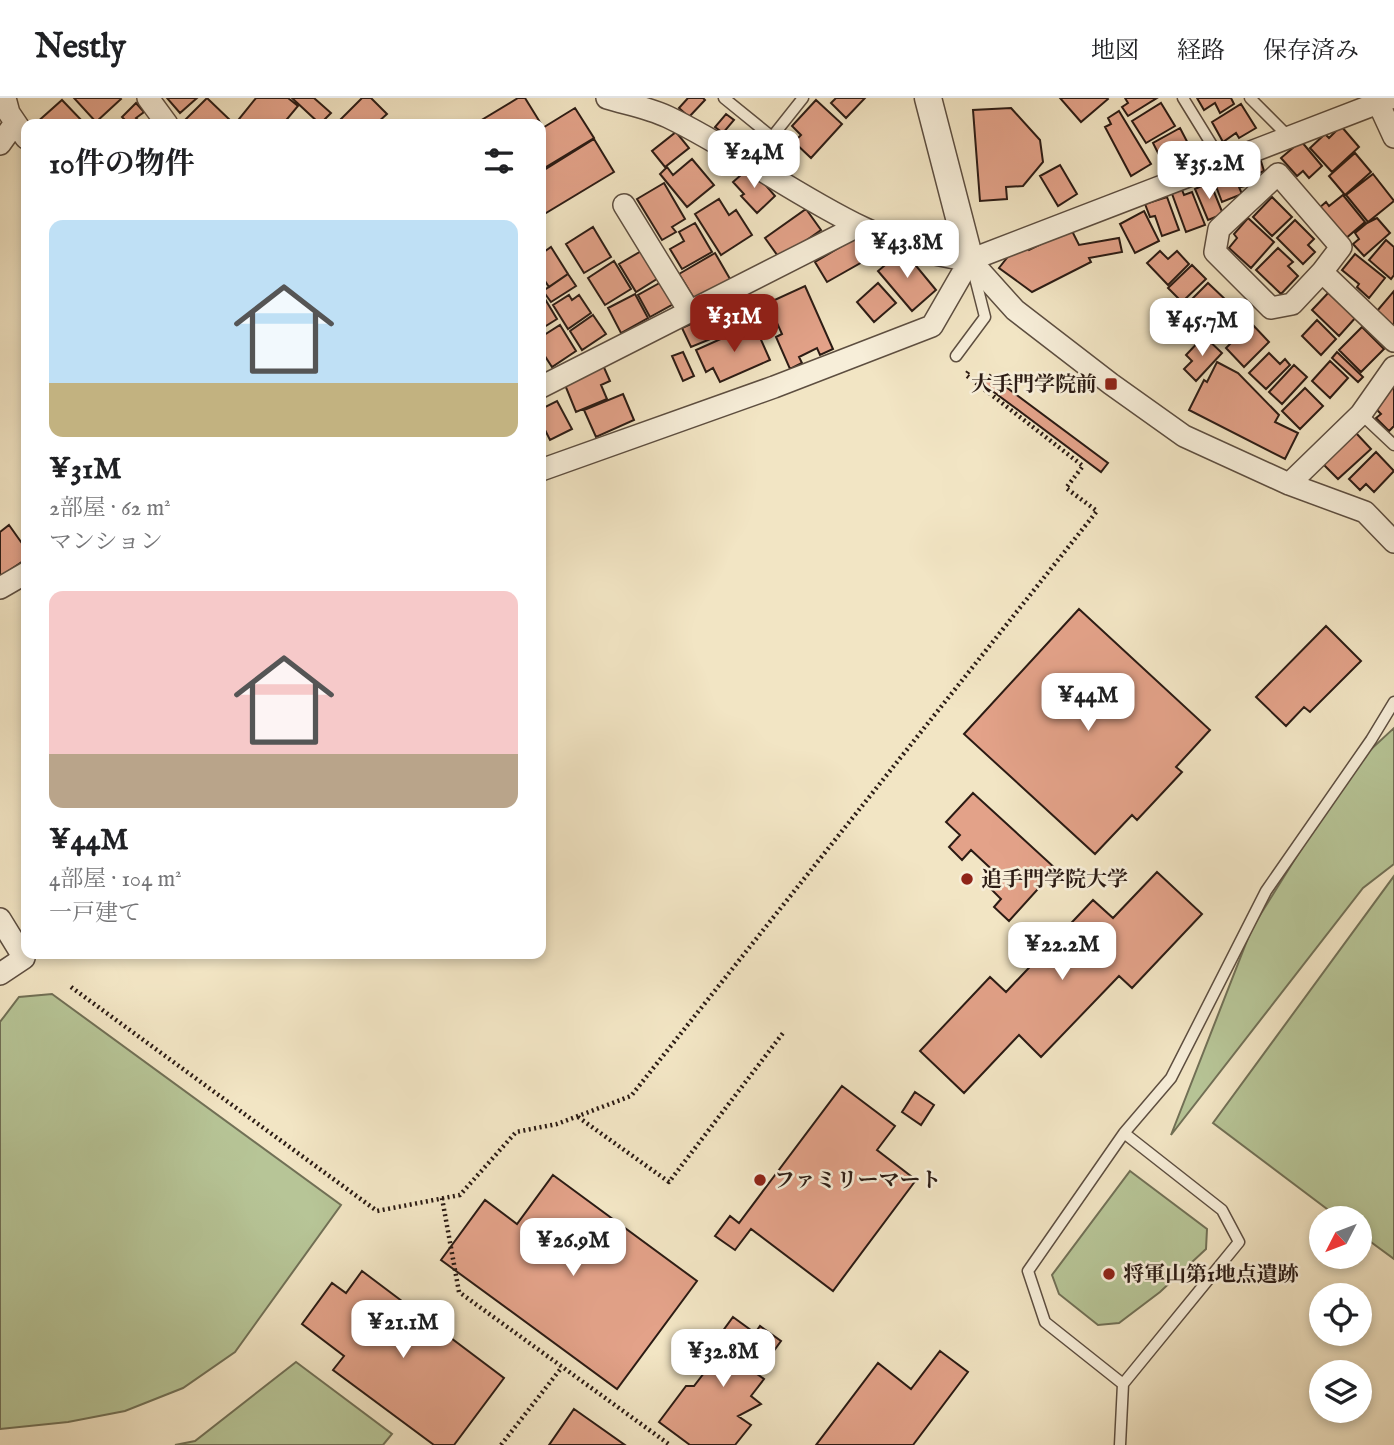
<!DOCTYPE html>
<html lang="ja">
<head>
<meta charset="utf-8">
<style>
  body { margin:0; font-family:"IM FELL English","Noto Serif JP",serif; background:#f2f2f2; color:#202124; height:100vh; display:flex; flex-direction:column; font-size:26px; white-space:nowrap }
  * { box-sizing:border-box; margin:0 }
  p { font-size:23px; color:#757577 }
  .icon { flex:none; width:38px; height:38px; fill:none; stroke:currentColor; stroke-width:2; stroke-linecap:round; stroke-linejoin:round }
  .map { position:relative; flex:1; overflow:hidden }
  .side { position:absolute; left:21px; top:21px; width:525px; height:840px; display:flex; flex-direction:column; background:#fff; border-radius:14px; box-shadow:0 4px 10px #0003 }
  .side>* { flex:none }
  .needle { width:46px; rotate:228deg }
  .controls { position:absolute; left:1309px; top:1108px; display:grid; gap:14px }
  .controls a { display:grid; place-items:center; width:63px; height:63px; border-radius:50%; background:#fff; box-shadow:0 4px 10px #0003; font-size:35px }
  .price { position:absolute; translate:-50% -60px; padding:0 16px; border-radius:14px; background:#fff; color:#222; font-size:23px; line-height:46px; filter:drop-shadow(0 2px 4px #0008) }
  .price::after { content:''; position:absolute; left:50%; top:42px; width:21px; height:16px; margin-left:-10px; background:inherit; clip-path:polygon(0 0,100% 0,50% 100%) }
  .price.on { background:#8f2418; color:#fff }
  ul { padding:0; list-style:none }
  li { display:grid; align-content:center; gap:14px; height:371px; padding:0 28px }
  li span { display:grid; place-items:center; height:217px; border-radius:14px; color:#555 }
  li>.icon { margin-inline-start:auto }
  span .icon { width:126px; height:126px; fill:#fffc; stroke-width:1 }
  li b { font-size:30px }
  h2 { display:flex; justify-content:space-between; align-items:center; height:84px; padding:0 28px; font-size:30px }
  header { display:flex; align-items:center; gap:42px; box-sizing:border-box; height:98px; padding:0 35px; background:#fff; border-bottom:2px solid #e0e0e0 }
  header strong { font-size:33px }
  nav { display:flex; gap:38px; margin-inline-start:auto; font-size:24px }
  .map>svg:first-child { display:block }
</style>
</head>
<body>
<header>
<strong>Nestly</strong>
<nav><a>地図</a><a>経路</a><a>保存済み</a></nav>
</header>
<div class="map">
<svg width="1394" height="1347" viewBox="0 0 1394 1347">
  <rect width="100%" height="100%" fill="#f2e5c4"/>
  <filter id="stains"><feTurbulence type="fractalNoise" baseFrequency=".00286" numOctaves="4"/><feColorMatrix values="0 0 0 0 .2 0 0 0 0 .09 0 0 0 0 .02 0 0 0 .5 -.17"/></filter>
  <radialGradient id="worn" r=".72"><stop offset=".6" stop-color="#630" stop-opacity="0"/><stop offset="1" stop-color="#630" stop-opacity=".3"/></radialGradient>
  <path fill="#b7c597" stroke="#717056" stroke-width="2" d="M1394,630V766L1363,790L1171,1037L1252,830L1353,668Z
    M1394,778V1161L1360,1136V1120H1339L1213,1025Z
    M52,896L341,1107L235,1254L183,1290L125,1313L68,1324L0,1331V924L19,899Z
    M1130,1073L1207,1131L1206,1151L1160,1194L1119,1225L1098,1227L1059,1196L1052,1177Z
    M296,1264L392,1336L383,1347H175L195,1343Z"/>
  <path fill="#e3a289" stroke="#2b1b14" stroke-width="2" d="M74,0H120L121,1L96,24Z
    M167,0H197L180,15Z
    M207,0L231,23L228,26H181Z
    M256,0H288L298,8L283,26H235Z
    M292,0H314L331,15L320,26Z
    M362,0H371L387,16L376,26H336Z
    M518,0H525L543,29L541,30V26H475Z
    M688,0H703L705,2L689,19L679,10Z
    M836,0H865L846,20L831,5Z
    M1060,0H1107L1108,1L1081,24Z
    M1125,0H1157L1128,18L1122,9L1128,5Z
    M1197,0H1231L1234,6L1220,15L1215,5L1204,12Z
    M62,2L85,26H35Z
    M816,2L842,26L811,60L794,44L801,37L792,28Z
    M136,5L144,14L136,20L142,26H119L124,21L122,19Z
    M1161,5L1175,28L1146,45L1132,23Z
    M1241,6L1256,30L1239,40L1236,35L1223,44L1212,24Z
    M575,10L594,40L541,72V31Z
    M1011,10L1040,42L1043,64L1023,88L1006,89L1007,101L980,103L973,12Z
    M1119,13L1151,66L1131,78L1105,29L1111,26L1108,20Z
    M726,16L734,22L723,35L715,29Z
    M1341,28L1359,49L1332,74L1310,50L1325,36L1329,40Z
    M1180,30L1193,55L1165,69L1153,45Z
    M676,34L689,50L665,69L652,53Z
    M594,41L614,74L541,118V74Z
    M1301,43L1322,68L1309,80L1303,73L1297,78L1281,60Z
    M1355,55L1371,74L1345,97L1329,78Z
    M1260,60L1264,73L1257,76L1258,80L1251,81L1253,86L1241,89L1234,69Z
    M692,61L714,87L687,109L660,76L667,69L673,77Z
    M1060,67L1077,96L1058,108L1040,78Z
    M1230,68L1242,96L1222,104L1211,75Z
    M750,69L775,98L757,115L741,98L744,96L733,84Z
    M1373,76L1394,103L1368,124L1346,97Z
    M1210,84L1223,116L1208,122L1195,91Z
    M664,85L685,121L672,129L676,134L662,142L637,101Z
    M1181,89L1184,97L1192,94L1205,127L1186,134L1171,93Z
    M1343,97L1365,124L1345,141L1319,110L1326,104L1329,108Z
    M1167,99L1179,132L1162,138L1155,118L1150,119L1145,106Z
    M1272,99L1292,119L1272,138L1253,119Z
    M719,101L729,117L736,112L752,137L721,157L695,116Z
    M806,111L821,132L780,161L765,140Z
    M1144,113L1159,143L1135,155L1120,126Z
    M1248,120L1274,144L1251,170L1229,150L1237,140L1234,136Z
    M1377,120L1390,135L1364,158L1353,146L1359,141L1355,135L1367,125Z
    M1295,122L1314,141L1308,147L1315,154L1303,166L1277,140Z
    M695,125L712,154L682,171L670,151L684,143L679,134Z
    M593,129L611,159L584,175L566,146Z
    M1071,131L1079,147L1119,140L1122,154L1089,160L1091,164L1032,194L999,170L1010,156L1026,148L1029,152Z
    M867,133L876,149L871,159L827,184L815,164Z
    M1386,142L1394,149V177L1391,181L1369,162Z
    M551,149L568,176L549,189L541,177V156Z
    M1278,150L1293,164L1288,168L1298,178L1281,196L1256,172Z
    M643,152L660,179L636,194L619,166Z
    M903,152L936,192L912,213L878,173Z
    M1160,153L1168,161L1177,153L1189,166L1168,187L1147,165Z
    M715,155L730,181L695,202L679,176Z
    M1355,156L1385,180L1369,200L1357,189L1359,186L1342,172Z
    M614,163L631,191L605,207L588,180Z
    M1192,167L1206,181L1182,204L1168,190Z
    M568,176L576,188L551,204L543,193Z
    M665,182L677,204L650,219L638,197Z
    M878,185L896,205L874,224L857,204Z
    M1208,185L1228,204L1206,225L1187,206Z
    M805,188L833,251L820,257L817,250L799,259L802,265L790,271L776,239L782,236L768,205Z
    M1330,193L1357,218L1339,238L1312,212Z
    M1394,193V229L1377,213Z
    M635,196L648,220L621,235L608,210Z
    M569,197L572,202L579,197L591,215L568,231L553,207Z
    M545,201L557,221L541,231V204Z
    M1233,205L1249,221L1226,243L1210,226Z
    M593,217L606,236L582,252L570,233Z
    M704,220L713,240L691,249L682,230Z
    M1317,222L1336,241L1321,257L1302,238Z
    M1251,225L1269,244L1244,269L1226,250Z
    M754,226L770,262L720,284L713,270L706,274L696,252Z
    M560,227L576,253L552,269L541,252V239Z
    M1362,229L1384,251L1361,274L1339,252Z
    M1204,238L1222,255L1196,283L1184,271L1192,263L1186,257Z
    M683,254L694,278L683,283L672,258Z
    M1337,254L1363,279L1358,284L1332,260Z
    M1269,255L1280,266L1285,261L1290,267L1266,291L1249,275Z
    M1330,263L1348,280L1330,300L1312,283Z
    M1217,264L1238,275L1279,317L1275,324L1298,335L1285,361L1189,312L1204,282L1207,284Z
    M602,265L610,283L601,287L607,301L576,314L563,282Z
    M1294,267L1307,279L1282,306L1269,294Z
    M990,277L1108,365L1101,374L983,286Z
    M1394,287V328L1389,333L1376,320L1381,316L1373,308Z
    M1305,290L1323,308L1300,331L1282,313Z
    M623,296L634,322L596,339L584,312Z
    M557,303L572,331L550,342L541,324V311Z
    M1356,335L1371,351L1338,381L1323,366Z
    M1376,354L1394,373L1374,394L1366,386L1360,392L1349,381Z
    M9,427L26,451V461L0,479V434Z
    M1079,511L1210,632L1176,669L1182,674L1137,722L1132,717L1095,756L964,636Z
    M1326,528L1361,563L1310,614L1304,609L1286,628L1256,599Z
    M973,695L1056,771L1009,823L994,809L1001,801L991,791L1001,780L971,752L962,762L949,749L960,737L946,724Z
    M1157,774L1202,816L1132,890L1119,878L1041,959L1019,937L964,995L920,953L990,879L1006,894L1093,802L1113,820Z
    M842,988L895,1028L877,1052L916,1082L833,1193L751,1131L735,1152L715,1138L730,1118L739,1125Z
    M915,994L934,1007L921,1027L902,1014Z
    M553,1077L697,1183L617,1291L441,1162L485,1102L517,1126Z
    M362,1173L504,1280L454,1347H434L333,1272L344,1258L302,1226L332,1185L346,1195Z
    M733,1219L755,1235L760,1228L781,1243L757,1276L764,1281L751,1298L761,1306L738,1318L751,1327L735,1347H690L659,1324L686,1288H694L714,1262L706,1256Z
    M940,1253L968,1274L913,1347H816L878,1265L911,1291Z
    M574,1311L625,1347H549Z"/>
  <g fill="none" stroke-linecap="round" stroke-linejoin="round">
    <g stroke="#5d4e40" stroke-width="13">
      <path id="service" d="M724,0L772,39L777,82
        M1183,0L1223,65
        M1250,0L1289,39
        M772,39L803,0
        M956,258L985,219L973,172
        M1361,316L1394,347
        M1123,1286L1239,1144L1222,1112L1124,1035
        M1120,1347L1123,1286L1045,1224L1028,1173L1124,1035L1171,980L1266,793L1371,642L1394,604"/>
    </g>
    <g stroke="#5d4e40" stroke-width="24">
      <path id="minor" d="M5,0L9,15L26,40
        M148,0L167,26
        M607,0C627,6 649,10 668,19C766,66 860,151 970,162L1391,0
        M1376,0L1394,39
        M0,46L15,25
        M1278,76L1341,149L1322,174L1292,206L1271,210L1215,154L1219,131Z
        M624,107L689,213
        M970,162L1015,212L1111,286L1184,338L1289,386L1365,414L1394,444
        M1322,174L1394,243
        M541,289L858,128
        M541,372L774,289L932,228L970,162
        M1289,386L1361,316L1394,269
        M0,490L26,475
        M0,821L24,860L0,876"/>
    </g>
    <g stroke="#5d4e40" stroke-width="29">
      <path id="tertiary" d="M928,0L970,162"/>
    </g>
    <path stroke="#2b1b14" stroke-width="4.5" stroke-dasharray="2 3.5" stroke-linecap="butt" d="M71,889L377,1113L460,1097L516,1034L557,1026L631,998L1097,413L1066,390L1083,368L966,277L970,271
      M578,1019L669,1084L783,935
      M442,1100L459,1194L670,1347
      M501,1347L562,1269"/>
    <use href="#service" stroke="#f7eed9" stroke-width="10"/>
    <use href="#minor" stroke="#f7eed9" stroke-width="21"/>
    <use href="#tertiary" stroke="#f7eed9" stroke-width="26"/>
  </g>
  <g fill="#8f2418" stroke="#f7eed9" stroke-width="2.5">
    <rect x="1104" y="279" width="14" height="14" rx="3.5"/>
    <circle cx="967" cy="781" r="7"/>
    <circle cx="760" cy="1082" r="7"/>
    <circle cx="1109" cy="1176" r="7"/>
  </g>
  <g text-anchor="middle" stroke-width="5" stroke-linejoin="round" paint-order="stroke">
    <g font-size="21" font-weight="bold" fill="#2b1b14" stroke="#f7eed9" text-anchor="start">
      <text x="1097" y="293" text-anchor="end">大手門学院前</text>
      <text x="981" y="788">追手門学院大学</text>
      <text x="774" y="1089">ファミリーマート</text>
      <text x="1123" y="1183">将軍山第1地点遺跡</text>
    </g>
  </g>
  <rect width="100%" height="100%" filter="url(#stains)"/>
  <rect width="100%" height="100%" fill="url(#worn)"/>
</svg>
<div class="controls">
<a><svg class="needle" viewBox="-14 -14 28 28"><path d="M0-13l5 13h-10z" fill="#e53935"/><path d="M0 13l5-13h-10z" fill="#757577"/></svg></a>
<a><svg class="icon" aria-label="locate" viewBox="0 0 24 24"><circle cx="12" cy="12" r="6"/><path d="M12 2v4M12 18v4M2 12h4M18 12h4"/></svg></a>
<a><svg class="icon" aria-label="layers" viewBox="0 0 24 24"><path d="M12 4l9 5-9 5-9-5zM3 14l9 5 9-5"/></svg></a>
</div>
<b class="price" style="left:754px;top:92px">¥24M</b>
<b class="price" style="left:1209px;top:103px">¥35.2M</b>
<b class="price" style="left:907px;top:182px">¥43.8M</b>
<b class="price on" style="left:734px;top:256px">¥31M</b>
<b class="price" style="left:1202px;top:260px">¥45.7M</b>
<b class="price" style="left:1088px;top:635px">¥44M</b>
<b class="price" style="left:1062px;top:884px">¥22.2M</b>
<b class="price" style="left:573px;top:1180px">¥26.9M</b>
<b class="price" style="left:403px;top:1262px">¥21.1M</b>
<b class="price" style="left:723px;top:1291px">¥32.8M</b>
<section class="side">
<h2>10件の物件<svg class="icon" aria-label="filters" viewBox="0 0 24 24"><path d="M4 7h16M4 17h16"/><circle cx="9" cy="7" r="2"/><circle cx="15" cy="17" r="2"/></svg></h2>
<ul>
<li><span style="background:linear-gradient(#bfe0f5 75%,#c2b280 0)"><svg class="icon" aria-label="home" viewBox="0 0 24 24"><path d="M3 11l9-7 9 7M6 9v11h12V9"/></svg></span><div><b>¥31M</b><p>2部屋 · 62 m²</p><p>マンション</p></div></li>
<li><span style="background:linear-gradient(#f6c9c9 75%,#b9a48a 0)"><svg class="icon" aria-label="home" viewBox="0 0 24 24"><path d="M3 11l9-7 9 7M6 9v11h12V9"/></svg></span><div><b>¥44M</b><p>4部屋 · 104 m²</p><p>一戸建て</p></div></li>
</ul>
</section>
</div>
</body>
</html>
